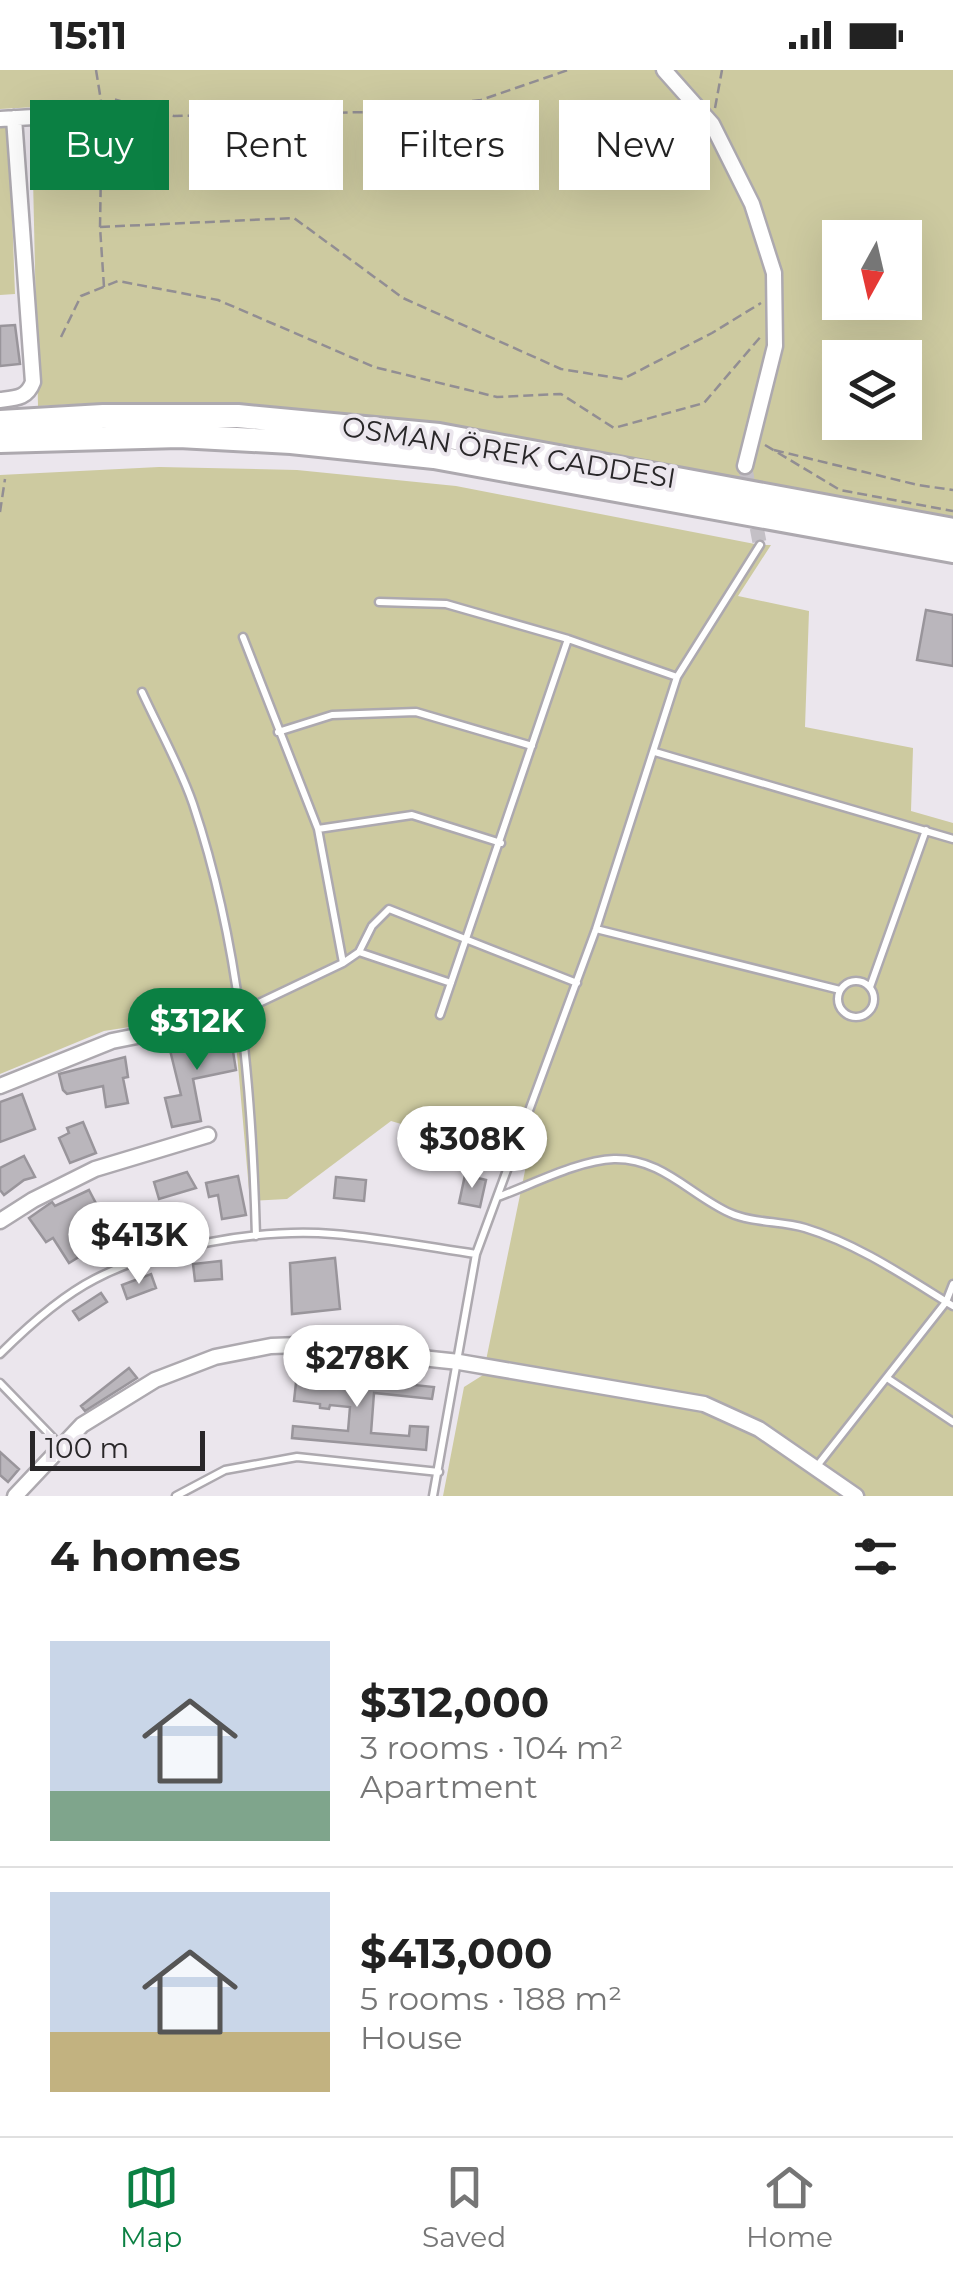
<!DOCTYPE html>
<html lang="en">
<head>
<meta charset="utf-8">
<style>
  body { margin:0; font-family:Montserrat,sans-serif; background:#f2f2f2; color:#222; height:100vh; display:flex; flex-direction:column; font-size:38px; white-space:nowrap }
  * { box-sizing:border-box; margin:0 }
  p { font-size:32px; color:#767676 }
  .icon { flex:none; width:55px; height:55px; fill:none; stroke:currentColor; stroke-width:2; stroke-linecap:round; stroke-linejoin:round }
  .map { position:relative; height:1426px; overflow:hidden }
  .side { display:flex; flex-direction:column; background:#fff; flex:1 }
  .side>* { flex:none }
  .hud { position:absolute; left:30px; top:30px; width:895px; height:90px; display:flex; gap:20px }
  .needle { width:65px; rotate:188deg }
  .buttons { position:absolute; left:822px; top:150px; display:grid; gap:20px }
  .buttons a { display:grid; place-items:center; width:100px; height:100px; border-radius:0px; background:#fff; box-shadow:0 10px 40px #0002; font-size:50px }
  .scale { position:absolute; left:30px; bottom:25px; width:175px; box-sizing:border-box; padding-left:10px; border:5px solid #292729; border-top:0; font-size:28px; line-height:35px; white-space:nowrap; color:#292729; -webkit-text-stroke:8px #ebe6ed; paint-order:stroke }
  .price { position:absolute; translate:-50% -85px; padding:0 22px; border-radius:35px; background:#fff; color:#222; font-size:32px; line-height:65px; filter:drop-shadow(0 2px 5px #0008) }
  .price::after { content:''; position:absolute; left:50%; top:60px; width:30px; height:22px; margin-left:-15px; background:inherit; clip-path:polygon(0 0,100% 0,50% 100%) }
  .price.on { background:#0b8043; color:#fff }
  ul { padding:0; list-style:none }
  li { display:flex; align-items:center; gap:30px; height:250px; padding:0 50px }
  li+li { border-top:2px solid #e0e0e0 }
  li span { display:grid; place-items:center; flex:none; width:280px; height:200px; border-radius:0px; color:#555 }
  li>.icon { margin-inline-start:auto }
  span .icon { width:120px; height:120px; fill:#fffc; stroke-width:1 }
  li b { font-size:42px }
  h2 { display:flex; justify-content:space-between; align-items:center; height:120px; padding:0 50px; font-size:42px }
  .chip { padding:0 35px; border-radius:0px; background:#fff; box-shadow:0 10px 40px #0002; font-size:35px; line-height:90px }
  .chip.on { background:#0b8043; color:#fff }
  .status { display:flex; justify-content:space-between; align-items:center; height:70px; padding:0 50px; background:#fff; direction:ltr }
  .status svg { height:28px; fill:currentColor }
  .tab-bar { display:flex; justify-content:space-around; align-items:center; height:140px; border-top:2px solid #e0e0e0; background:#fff; font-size:28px; color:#767676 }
  .tab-bar a { display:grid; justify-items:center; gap:5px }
  .tab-bar .on { color:#0b8043 }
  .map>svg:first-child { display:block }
</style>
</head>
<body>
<div class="status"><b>15:11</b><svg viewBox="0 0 49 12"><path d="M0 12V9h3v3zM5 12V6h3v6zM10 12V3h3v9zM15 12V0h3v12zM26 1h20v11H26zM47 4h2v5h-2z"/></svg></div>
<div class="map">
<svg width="953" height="1426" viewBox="0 0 953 1426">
  <rect width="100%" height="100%" fill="#ebe6ed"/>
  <path fill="#cdcaa0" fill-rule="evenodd" d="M0,0H953V448L651,394L266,338L118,332L38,336L32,62L71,56L72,35L0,39ZM840,168H905V232H840ZM840,288H905V352H840Z
    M0,58H9L15,224L0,225Z
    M159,397L297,400L456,416L760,475H771L738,526L809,541L805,657L913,678L911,741L953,753V1426H443L464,1317L483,1305L527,1091L391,1051L287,1129L250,1131L234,950L219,943L104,961L0,1004V405Z"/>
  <path fill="#bab6bc" stroke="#99959b" stroke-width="2.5" d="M15,255L20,294L0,296V256Z
    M926,540L953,545V596L917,590Z
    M230,963L236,1000L193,1009L201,1051L172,1057L165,1028L181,1025L169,976Z
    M125,987L128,1007L123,1008L128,1033L106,1037L103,1016L67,1024L63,1020L59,1004Z
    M22,1024L35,1059L0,1072V1032Z
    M83,1052L96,1083L70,1093L59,1068L69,1063L67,1058Z
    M24,1086L35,1107L24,1110L4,1125L0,1120V1098Z
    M187,1102L196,1118L159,1129L154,1112Z
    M465,1105L486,1110L480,1137L459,1133Z
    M238,1106L246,1145L222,1149L218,1125L209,1127L206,1113Z
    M336,1107L366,1110L364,1131L334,1128Z
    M89,1120L102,1145L79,1156L93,1178L69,1193L53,1168L46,1172L29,1148L52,1132L55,1136Z
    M146,1141L151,1152L113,1169L108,1158Z
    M335,1188L340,1239L292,1244L290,1193Z
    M221,1191L222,1209L195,1211L193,1194Z
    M151,1204L156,1218L127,1229L122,1215Z
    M101,1223L107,1232L79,1250L73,1241Z
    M129,1298L137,1308L85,1341L81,1336Z
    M297,1303L434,1317L432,1329L374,1323L371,1363L409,1366L410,1356L428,1357L426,1380L292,1368L293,1356L348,1361L350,1337L330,1335L329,1339L320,1338V1334L294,1331Z
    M0,1382L19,1399L8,1412L0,1405Z"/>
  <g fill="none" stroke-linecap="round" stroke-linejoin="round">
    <path stroke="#c4c0c6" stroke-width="14" stroke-dasharray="14 7" stroke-linecap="butt" d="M745,396L760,475"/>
    <g stroke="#ada9af" stroke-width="11">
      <path id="lane" d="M379,532L446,534L568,569L677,607L760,475
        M243,567L318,759L343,893
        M142,622C159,659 180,696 193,734C240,874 252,1020 256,1166
        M278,662L332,645L416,642L532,676
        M655,682L953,769
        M318,759L412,745L501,773
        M596,859L840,920
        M359,882L451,913
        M838 929a18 18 0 1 1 36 0a18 18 0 1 1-36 0Z
        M870,917L926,760
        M240,942L343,893L359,882L372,856L389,839L577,913
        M440,945L568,569
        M498,1127C531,1115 579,1090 614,1089C662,1088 690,1125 730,1143C752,1153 781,1151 805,1158C858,1174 906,1207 953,1236
        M0,1284C28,1256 60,1227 95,1209C158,1176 263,1158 333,1164C381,1168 429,1177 476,1184
        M887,1308L953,1352
        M0,1313L60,1375
        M817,1396L946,1232L953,1214
        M176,1426L225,1400L297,1387L439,1402
        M433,1426L476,1184L596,859L677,607"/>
    </g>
    <g stroke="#ada9af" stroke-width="19">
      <path id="street" d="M664,0L712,54L752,134L774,203L775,276L745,396
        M0,49L68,45
        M0,330C17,328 27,328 33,312L14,48
        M0,1016L112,971L217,950
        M0,1151L33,1130L95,1099L208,1065
        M15,1426L82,1355L155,1310L215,1287L271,1276L300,1275L459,1292L704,1334L759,1359L856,1426"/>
    </g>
    <g stroke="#ada9af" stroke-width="28">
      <path id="primary" d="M0,352L103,346H238L439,365L953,460
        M0,371L179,366L291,372L434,387L953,481"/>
    </g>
    <path stroke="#928e93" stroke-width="2.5" stroke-dasharray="10 5" stroke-linecap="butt" d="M96,0L102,37
      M715,38L722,0
      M100,157L294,148L403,228L561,299L623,309L712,263L761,233
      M104,217L100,157L102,39L113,29L174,46L369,42L481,30L568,0
      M61,267L81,226L118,211L218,230L374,297L497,327L561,324L614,358L704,333L762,265
      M765,375L840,420L953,441
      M774,380L918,415L953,420
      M0,442L5,409"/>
    <use href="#lane" stroke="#fff" stroke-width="6"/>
    <use href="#street" stroke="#fff" stroke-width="14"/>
    <use href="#primary" stroke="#fff" stroke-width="22"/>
  </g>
  <g text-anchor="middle" stroke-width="8" stroke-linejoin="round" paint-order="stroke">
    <g font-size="28" fill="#292729" stroke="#ebe6ed">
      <text transform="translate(509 382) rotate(9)" y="10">OSMAN ÖREK CADDESI</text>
    </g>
  </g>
</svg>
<div class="buttons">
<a><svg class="needle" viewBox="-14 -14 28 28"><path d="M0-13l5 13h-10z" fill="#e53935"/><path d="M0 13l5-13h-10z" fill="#767676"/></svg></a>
<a><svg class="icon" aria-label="layers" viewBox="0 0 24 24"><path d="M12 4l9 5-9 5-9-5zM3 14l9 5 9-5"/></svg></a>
</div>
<div class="scale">100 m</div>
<b class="price on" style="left:197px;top:1003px">$312K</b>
<b class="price" style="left:472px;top:1121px">$308K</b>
<b class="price" style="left:139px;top:1217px">$413K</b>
<b class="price" style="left:357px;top:1340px">$278K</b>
<div class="hud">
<a class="chip on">Buy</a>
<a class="chip">Rent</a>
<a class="chip">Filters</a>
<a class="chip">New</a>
</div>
</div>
<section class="side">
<h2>4 homes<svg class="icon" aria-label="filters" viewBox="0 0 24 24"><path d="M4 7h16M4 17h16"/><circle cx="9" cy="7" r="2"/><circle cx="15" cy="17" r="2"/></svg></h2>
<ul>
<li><span style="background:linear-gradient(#c9d6e8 75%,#7fa58c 0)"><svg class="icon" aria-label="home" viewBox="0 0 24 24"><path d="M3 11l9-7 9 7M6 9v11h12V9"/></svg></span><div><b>$312,000</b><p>3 rooms · 104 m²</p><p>Apartment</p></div></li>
<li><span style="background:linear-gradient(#c9d6e8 70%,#c2b280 0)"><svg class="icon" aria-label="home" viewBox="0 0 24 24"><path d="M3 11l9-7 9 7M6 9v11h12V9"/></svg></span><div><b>$413,000</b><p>5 rooms · 188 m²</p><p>House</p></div></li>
</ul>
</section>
<nav class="tab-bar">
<a class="on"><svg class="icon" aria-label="map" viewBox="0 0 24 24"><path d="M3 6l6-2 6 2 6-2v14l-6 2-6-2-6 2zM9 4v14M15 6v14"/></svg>Map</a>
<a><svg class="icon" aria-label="saved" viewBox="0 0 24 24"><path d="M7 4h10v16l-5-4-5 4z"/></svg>Saved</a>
<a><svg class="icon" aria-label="home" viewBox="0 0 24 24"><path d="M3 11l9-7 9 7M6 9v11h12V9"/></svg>Home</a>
</nav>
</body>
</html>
